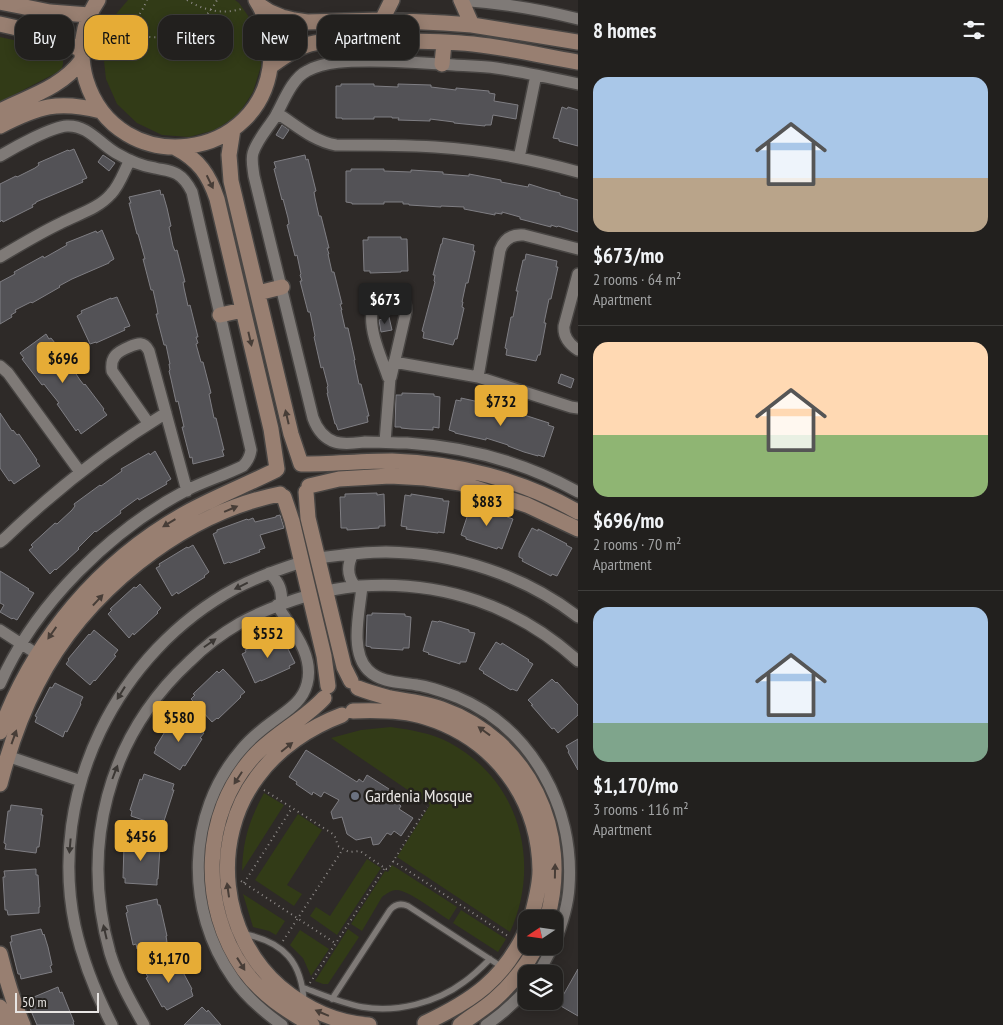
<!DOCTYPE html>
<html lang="en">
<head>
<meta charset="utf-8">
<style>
  body { margin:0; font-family:"PT Sans Narrow",sans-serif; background:#2a2827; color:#f1f3f6; height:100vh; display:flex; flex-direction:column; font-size:19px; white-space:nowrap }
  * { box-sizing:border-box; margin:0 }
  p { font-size:16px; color:#a2a3a4 }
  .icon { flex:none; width:28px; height:28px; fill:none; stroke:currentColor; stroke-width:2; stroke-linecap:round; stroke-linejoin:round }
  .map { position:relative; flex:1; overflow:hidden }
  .drawer { display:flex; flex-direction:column; background:#22201e; width:425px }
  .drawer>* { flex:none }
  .hud { position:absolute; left:15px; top:15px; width:475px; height:45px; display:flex; gap:10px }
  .needle { width:32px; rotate:257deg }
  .controls { position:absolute; left:518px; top:910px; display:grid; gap:10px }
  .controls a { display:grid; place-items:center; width:45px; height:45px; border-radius:10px; background:#22201e; box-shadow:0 2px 12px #0003,0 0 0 1px #3f3e3c; font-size:25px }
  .scale { position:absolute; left:15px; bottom:12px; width:84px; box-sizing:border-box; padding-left:5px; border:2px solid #e8e5e3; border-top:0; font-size:14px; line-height:18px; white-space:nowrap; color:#e8e5e3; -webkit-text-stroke:4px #24211e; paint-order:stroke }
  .price { position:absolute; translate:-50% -42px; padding:0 11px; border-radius:5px; background:#e6ac36; color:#111; font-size:16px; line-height:32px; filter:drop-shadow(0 1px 2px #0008) }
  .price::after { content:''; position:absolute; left:50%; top:30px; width:15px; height:11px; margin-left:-8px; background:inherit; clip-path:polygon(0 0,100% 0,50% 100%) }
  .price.selected { background:#222; color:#fff }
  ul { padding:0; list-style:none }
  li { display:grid; align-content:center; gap:10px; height:265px; padding:0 15px }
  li+li { border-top:1px solid #3f3e3c }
  li span { display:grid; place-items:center; height:155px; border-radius:15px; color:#555 }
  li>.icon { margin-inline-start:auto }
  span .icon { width:90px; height:90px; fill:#fffc; stroke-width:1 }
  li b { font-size:21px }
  h2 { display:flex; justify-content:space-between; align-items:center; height:60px; padding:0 15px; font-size:21px }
  .pill { padding:0 18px; border-radius:15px; background:#22201e; box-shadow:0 2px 12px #0003,0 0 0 1px #3f3e3c; font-size:18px; line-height:45px }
  .pill.selected { background:#e6ac36; color:#111 }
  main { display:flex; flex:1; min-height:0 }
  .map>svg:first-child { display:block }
</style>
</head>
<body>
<main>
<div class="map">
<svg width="578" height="1025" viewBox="0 0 578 1025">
  <rect width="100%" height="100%" fill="#2e2a28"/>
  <path fill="#323b17" d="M128,0H235L239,3L251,20L259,39L261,66L253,92L238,115L215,130L189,137L162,135L137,123L117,104L106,79L103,52L107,32L116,14Z
    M0,37L55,49L63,58V64L62,68L58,72L0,102Z
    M391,727C411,730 432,733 450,743C519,780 542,862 510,932L397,857L430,805L331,738L361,730Z
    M264,793L284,805L242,871C243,839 249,821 264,793Z
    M298,814L322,830L287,885L302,894L294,906L255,880Z
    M367,859L381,868L337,935L310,916L316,907L330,916Z
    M392,865L457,907L449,920C438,913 407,889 396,890C391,890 386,894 382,897L362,931L351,924L385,871L388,872Z
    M243,894L285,921L276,935L269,931L253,927Z
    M461,910L506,939L498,952L453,923Z
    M348,929L359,937L328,984H323L315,981Z
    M300,930L329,949L311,976L303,958L290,945Z"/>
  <path fill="#535256" stroke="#7f7e83" d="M341,84H374V86L398,87V84L431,85V87L456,90V88L489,91V93L495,94L494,101L518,105L516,119L493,115L491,125H485V126L454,123V122L430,119V121L398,120L399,118H392V117H374V119H342V118H336V86H341Z
    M562,107L567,109L568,107L578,110V146L559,141V139L553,138Z
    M282,125L289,130L283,139L276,135Z
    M74,149L87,178L82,180L83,182L36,202V203L32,205L33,207L3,222L2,220L0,222V184L16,176L17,177L35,168L39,165L38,163L68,150L69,151Z
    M103,155L115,163L109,171L98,162Z
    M305,155L306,160L308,159L316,191L314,192L315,198L319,216H321L329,248H327L329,254H328L332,272H334L342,304H340L342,310H341L345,328H348L355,360H354L359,384H361L369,416H367L368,422L338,430L336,424H335L327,393H328L327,387L328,386L323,367L321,368L314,337L315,336L310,312H308L300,281H302L300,275L301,274L297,255L295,256L287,225L289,224L288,218L283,199L282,200L274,169L276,168L274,162Z
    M351,169H384V171L411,172V170L443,172V174L469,176V174L501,180V182L528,187L529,184L548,190L560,193V195L578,200V232L558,226L557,227L551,225V227L520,219V217L502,212V214L495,213V215L464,209V207L441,206V207L409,205V204H403V202H384V204H352V203L346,202V171H351Z
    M160,190L161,195L163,194L167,208L171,226L169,227L173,246L175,251L177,250L185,282H183L184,288L188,306L190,305L198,337H196L198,343L196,344L201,362H203L211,393L209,394L214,418H216L224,450H222L224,456L193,464L192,457L190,458L182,427H184L178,401L176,402L171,379L169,371L170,370L169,364H170L166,345H164L156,314H158L157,308L153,290H151L143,259H145L138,234H137L129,203H131L129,197Z
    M102,230L114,259L109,262V263L72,279L59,286L60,287L32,303L31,302L15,310L16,312L11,315L12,317L0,324V282L15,274L14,272L43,256L44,258L67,245L66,243L96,231L97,233Z
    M368,237H401V239H407L408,271H401V272L370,273V271H364L363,240H368Z
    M443,238L474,245L473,251H475L468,283H466L462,302H463L462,307L464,308L457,339H455L453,345L423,338L424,332L422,331L435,282L434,281L435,275H433L441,244H442Z
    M526,254L557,261L556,267H558L551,299H549L544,323H546L540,355H538L536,361L506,355L507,349L505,348L511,317H513L518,291H516L523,260H525Z
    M117,297L130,326L124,328L125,330L96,343V342L90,344L77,316L82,313L81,311L111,298V299Z
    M389,317L392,330L381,332L379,320Z
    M46,334L49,339L51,338L59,348L80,380L84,385L85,384L104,409L103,410L107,415L81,434L78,429L76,431L57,404L59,403L47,388L44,384L42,385L22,359L24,358L20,353Z
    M561,374L574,379L571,388L558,383Z
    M402,393L434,394V396L440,397L439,428L433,427V430L411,429L401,428V427H395L396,395H402Z
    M461,398L493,405V407L517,415L518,413L549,423L548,425L554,427L544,457L538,455V456L524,452L508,446V445L486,438V440L455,433V432L449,430L456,400L461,401Z
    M0,413L12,431L13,430L17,435L19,434L37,460L36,461L40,466L14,484L11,480L9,481L0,468Z
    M155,451L171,479L166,482L167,484L139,500L138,498L120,511L121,513L96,532L95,531L78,548L79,549L56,570L55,569L50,574L29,550L33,547L31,545L55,523L57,524L72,510L75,506L74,504L100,485L101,486L122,471L121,469L149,453L150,455Z
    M377,493V495L384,494L385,526H379V528L347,530V528H341L340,497H345V494Z
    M411,494L443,499V501H449L444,533L438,532V533L406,529L407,527L401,526L405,495L411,496Z
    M471,505L477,507V505L507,516V517L513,519L502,549L498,547L497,549L466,539V537L461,535Z
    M280,515L284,528L260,535L265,548L259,550L260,552L230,563L229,562L224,564L213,534L217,532V530L247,519L248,520L253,518L255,522L276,517V516Z
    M532,528L538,531V529L567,544L566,545L572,548L557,576L552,574L551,576L522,561L523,559L519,557V553Z
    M193,545L209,572L204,576L205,577L178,594L177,592L172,596L156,568L160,566L159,564L187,547L188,548Z
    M0,571L29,589L28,590L34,593L17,620L13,618L12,619L0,612L4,605L0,603Z
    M140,584L161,608L157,612L158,613L134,635L133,633L129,638L108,614L112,610L110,609L134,587L136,588Z
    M372,613L405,614V616L411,617L409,648H403V650L371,648V647L366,646L367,615H372Z
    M432,621L438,622L439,621L469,630V632L475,633L466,662H460V664L428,654L429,653L423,651Z
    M94,630L118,650L114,655L116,656L95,681L94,680L90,685L66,664L69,660L68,659L89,634L90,635Z
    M281,635L295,663L289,666L290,668L261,681V680L255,683L242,654L246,652L245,650L275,636L276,637Z
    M496,642L501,645L502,643L529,660L528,661L533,664L517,691L512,689L511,690L483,673L484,672L479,669Z
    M223,669L245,692L240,696L241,697L218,719L217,718L212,722L191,699L195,695L193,694L217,671L219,673Z
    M552,679L556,683L557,682L578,705V715L558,733L554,728L552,729L531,705H533L528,700Z
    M55,683L83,697L80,703L81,704L67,732L65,731L63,737L35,722L37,717L35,716L50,687L52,688Z
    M177,716L204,733L200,738L202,739L185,766L183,765L180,770L154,753L156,749L155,748L172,720L174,721Z
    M578,739V770L568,752L569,751L566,746Z
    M306,750L357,782L359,779L363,782L367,775L400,796L396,802L401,806L399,809L413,818L401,836L394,831L391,835L387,833L379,844L373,845L371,837L356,840L347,834L342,817L333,819L331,812L339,800L324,792L321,797L313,792L312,795L296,784L297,782L289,777Z
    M144,774L174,784L172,790H174L164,821L162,820L161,826L131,816L132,811L130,810L140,779L142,780Z
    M11,805L42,809L41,815H43L39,847H37L36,853L5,849L6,844L4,843L8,811H10Z
    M126,839L158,841V847H160L158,879H157V885L125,883V878H123L124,845H126Z
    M36,869V875H38L40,907H39V913L8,915L7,910H5L3,877H5L4,871Z
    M157,899L158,905H160L167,936H166L167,942L137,949L136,944L133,945L126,913L128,912L126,906Z
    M41,929L43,935L44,934L48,947L52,965L50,966L52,972L21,979L20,974H18L10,942H12L11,936Z
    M172,957L175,962L177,961L192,989L191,990L193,996L167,1010L164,1006L162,1007L146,978L148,977L145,972Z
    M578,969V1016L559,1005L562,1000L561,999Z
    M58,987L60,993L62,992L74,1022H73L74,1025H37L29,1006L31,1005L29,999Z
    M202,1007L207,1012L208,1010L221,1025H184Z"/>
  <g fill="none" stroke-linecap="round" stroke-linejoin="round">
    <g stroke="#484543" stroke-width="8">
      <path id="lane" d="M244,934C284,942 302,962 304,1003
        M304,988C323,995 341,1003 362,1007C396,1013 436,1003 464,982C474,975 482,967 490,959
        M332,999L390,910C395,904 401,903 408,906L502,967"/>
    </g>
    <g stroke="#484543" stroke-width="14">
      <path id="street" d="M459,0C500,3 539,9 578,19
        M578,84C551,78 523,72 496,68C482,66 468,66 454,65C426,63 398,61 370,61C350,61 325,61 307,71C292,78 283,103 275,117C268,128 257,140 253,153C251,160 253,168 254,176L313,418C317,429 323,438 335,442C344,445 356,443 365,442C379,442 393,443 407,443C467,447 526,463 578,492
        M277,113C296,125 313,141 336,145C369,145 402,145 435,147C484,150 532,159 578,172
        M0,156C15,147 51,127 67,126C88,125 99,143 116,153C128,160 141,166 155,168C163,170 170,170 177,174C184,178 188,184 192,192L251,450C250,457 248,461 243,466C225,475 205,481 187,490C111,530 35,604 0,684
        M519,158L536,75
        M0,257C20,245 40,233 61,223C78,214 98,209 111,194C120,185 124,171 130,160
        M578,274L564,326C563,337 569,344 578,350
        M394,362L478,377L571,407L578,408
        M0,366L8,373L80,472
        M478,377L500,250C504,239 512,234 524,235L578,249
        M149,424L112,371C110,357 117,352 129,347C138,343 144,341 149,351L187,491
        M385,442L390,378L391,377L406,312C407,286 376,292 372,312C369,332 382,359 388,377L390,378
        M0,542L4,539C54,491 107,449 166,413
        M353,554C347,565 347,576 355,586
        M318,558C341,555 364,552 386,552C455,553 524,575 578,617
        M269,573C279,581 283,591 281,604
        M362,586C360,610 349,651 368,670C381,683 400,682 417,685C431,687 444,692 457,697C532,728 575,808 569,887C568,907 561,927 554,945
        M326,591C337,589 349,587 360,586C442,580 518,606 578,661
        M277,605C291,628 315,655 307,684C302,703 286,711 272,722C261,730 250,739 241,750C186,814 185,910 233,978C246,997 264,1012 282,1025
        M0,630L37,654
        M7,756L81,781
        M538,974L553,946
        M112,1025C95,992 83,962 75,926C47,793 117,652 236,588C257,577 280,569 302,562
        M144,1025C131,1002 118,979 110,953C80,847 107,738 189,662C204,647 221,634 240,623C262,611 286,602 310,595
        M486,1025C501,1015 514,1003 526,990"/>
    </g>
    <g stroke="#484543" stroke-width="18">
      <path id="secondary" d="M98,0C82,23 78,53 86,80C117,181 265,163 271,58C272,37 267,17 256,0
        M461,0L472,25
        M0,2L50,12L89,15
        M259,5L270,12L282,17L294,20L307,22L382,20L444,23L472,25L578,42
        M382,20L392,0
        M0,24C28,30 55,37 82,50
        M442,64L444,43
        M271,66C283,57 296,48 310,44C328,39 349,41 367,41C402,41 438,40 473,44C509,48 543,56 578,62
        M0,111C30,96 61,88 82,60
        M0,126C39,106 58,100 101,111
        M233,129L229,155L231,181L291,434L301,464C332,464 362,461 392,461C457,463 522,480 578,512
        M176,148C199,160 209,175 217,199L271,429L277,469
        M258,293L282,287
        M220,315L243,310
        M309,486L339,479L390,476L425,478L460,483L527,505L578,529
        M306,492L308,518L344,667L351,681
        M284,497L292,521L324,656L328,686
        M358,688C368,692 379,695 390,698C408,701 426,703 442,709C529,740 572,832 547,919
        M353,711C377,710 402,710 425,717C494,738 539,798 540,870C540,887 535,903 531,919
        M342,715C310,727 278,748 257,777C210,840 220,935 280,987C305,1008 336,1023 369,1025
        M0,732C34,639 100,561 186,513C215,497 246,485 276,470
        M0,784C9,749 20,716 37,684C83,594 180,514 280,494
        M0,954C6,978 13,1002 23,1025
        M0,1007L7,1025
        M425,1023C472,1001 504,979 526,931
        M312,1025C286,1010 262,995 244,970C199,907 201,814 254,756C275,733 304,720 324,698
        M460,1025C471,1016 484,1009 495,999C512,984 526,966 537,946"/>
    </g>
    <path stroke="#908c8a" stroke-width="2" stroke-dasharray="1 4" stroke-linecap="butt" d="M187,0C204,11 225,15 244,8
      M105,16C114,24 123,31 134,34C166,44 201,30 217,0
      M96,45C120,38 137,24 147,0
      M264,790L333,834L335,837L338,846L349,852L360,851L386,869L389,868L427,807
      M393,861L508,936
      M241,881L335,943
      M244,883L292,808
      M283,941L343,849
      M310,983L384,869"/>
    <use href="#lane" stroke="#7f7a77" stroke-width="5.5"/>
    <use href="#street" stroke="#7f7a77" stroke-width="11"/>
    <use href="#secondary" stroke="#987f71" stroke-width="15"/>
  </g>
  <defs><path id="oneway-solid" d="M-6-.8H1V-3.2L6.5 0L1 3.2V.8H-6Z" transform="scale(1.25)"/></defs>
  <g fill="#473d37">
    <use href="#oneway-solid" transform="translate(210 182) rotate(64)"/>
    <use href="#oneway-solid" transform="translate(250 339) rotate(77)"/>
    <use href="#oneway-solid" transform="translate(287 417) rotate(-103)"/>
    <use href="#oneway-solid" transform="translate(231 509) rotate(-23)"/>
    <use href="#oneway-solid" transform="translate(169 523) rotate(149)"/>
    <use href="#oneway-solid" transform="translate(98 600) rotate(-47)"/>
    <use href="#oneway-solid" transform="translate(52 633) rotate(125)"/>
    <use href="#oneway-solid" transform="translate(484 731) rotate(-144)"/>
    <use href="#oneway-solid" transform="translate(14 737) rotate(-70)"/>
    <use href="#oneway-solid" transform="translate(287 747) rotate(-39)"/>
    <use href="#oneway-solid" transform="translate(238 778) rotate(123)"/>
    <use href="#oneway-solid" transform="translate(555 871) rotate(-89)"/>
    <use href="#oneway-solid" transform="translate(228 890) rotate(-98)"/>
    <use href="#oneway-solid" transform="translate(241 964) rotate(58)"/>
    <use href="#oneway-solid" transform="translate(322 1013) rotate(-157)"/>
  </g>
  <g fill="#3b3734">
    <use href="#oneway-solid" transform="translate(241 586) rotate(154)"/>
    <use href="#oneway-solid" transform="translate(210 643) rotate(-35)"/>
    <use href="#oneway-solid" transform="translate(121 693) rotate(122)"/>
    <use href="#oneway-solid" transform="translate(115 772) rotate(-69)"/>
    <use href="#oneway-solid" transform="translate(70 846) rotate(95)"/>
    <use href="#oneway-solid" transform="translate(105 932) rotate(-103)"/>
  </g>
  <circle fill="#6b7280" stroke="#24211e" stroke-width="2" cx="355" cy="796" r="5"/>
  <g text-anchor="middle" stroke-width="5" stroke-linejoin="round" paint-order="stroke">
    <g font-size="18" fill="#e8e5e3" stroke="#24211e" text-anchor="start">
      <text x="365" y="802">Gardenia Mosque</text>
    </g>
  </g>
</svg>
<div class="controls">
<a><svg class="needle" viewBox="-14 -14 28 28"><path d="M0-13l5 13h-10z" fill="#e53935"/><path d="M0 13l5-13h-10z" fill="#a2a3a4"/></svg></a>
<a><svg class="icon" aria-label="layers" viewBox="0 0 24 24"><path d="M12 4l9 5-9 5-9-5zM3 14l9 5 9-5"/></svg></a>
</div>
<div class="scale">50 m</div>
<b class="price selected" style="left:385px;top:325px">$673</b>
<b class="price" style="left:63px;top:384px">$696</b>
<b class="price" style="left:501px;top:427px">$732</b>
<b class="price" style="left:487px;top:527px">$883</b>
<b class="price" style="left:268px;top:659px">$552</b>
<b class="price" style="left:179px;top:743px">$580</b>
<b class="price" style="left:141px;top:862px">$456</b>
<b class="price" style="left:169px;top:984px">$1,170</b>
<div class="hud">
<a class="pill">Buy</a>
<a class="pill selected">Rent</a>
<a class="pill">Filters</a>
<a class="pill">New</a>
<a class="pill">Apartment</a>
</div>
</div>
<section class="drawer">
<h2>8 homes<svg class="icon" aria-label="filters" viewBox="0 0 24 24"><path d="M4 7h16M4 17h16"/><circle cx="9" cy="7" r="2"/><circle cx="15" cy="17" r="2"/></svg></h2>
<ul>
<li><span style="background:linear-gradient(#a9c7e8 65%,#b9a48a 0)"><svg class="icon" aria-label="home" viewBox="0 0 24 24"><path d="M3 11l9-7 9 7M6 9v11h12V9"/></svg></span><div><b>$673/mo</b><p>2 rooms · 64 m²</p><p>Apartment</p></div></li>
<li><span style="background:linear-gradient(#ffd9b3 60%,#8fb573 0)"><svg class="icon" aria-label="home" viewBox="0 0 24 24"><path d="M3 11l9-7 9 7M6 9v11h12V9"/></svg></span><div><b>$696/mo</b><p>2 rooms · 70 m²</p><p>Apartment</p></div></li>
<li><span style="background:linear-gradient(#a9c7e8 75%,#7fa58c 0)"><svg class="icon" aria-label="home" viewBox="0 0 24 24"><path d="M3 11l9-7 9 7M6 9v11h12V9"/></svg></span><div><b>$1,170/mo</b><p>3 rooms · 116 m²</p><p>Apartment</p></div></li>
</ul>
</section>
</main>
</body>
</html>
